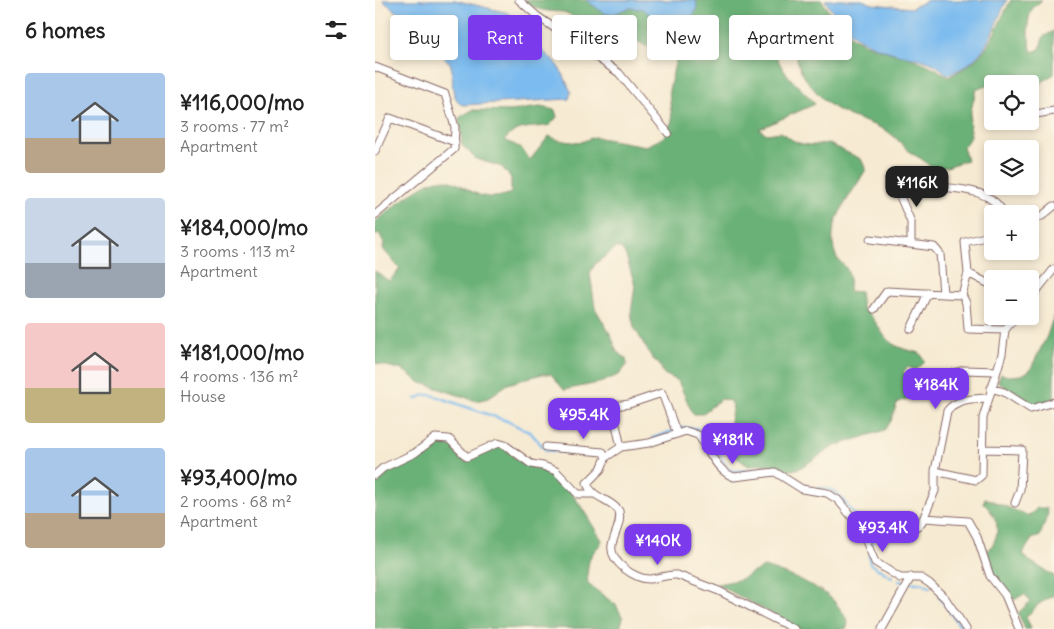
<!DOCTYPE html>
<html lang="en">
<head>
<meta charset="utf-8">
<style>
  body { margin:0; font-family:Delius,sans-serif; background:#f6f6f6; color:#222; height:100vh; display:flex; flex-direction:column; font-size:19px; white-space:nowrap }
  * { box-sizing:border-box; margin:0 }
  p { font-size:16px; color:#767676 }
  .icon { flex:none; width:28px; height:28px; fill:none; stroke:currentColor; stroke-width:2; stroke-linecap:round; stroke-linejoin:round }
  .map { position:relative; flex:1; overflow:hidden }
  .sheet { display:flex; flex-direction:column; background:#fff; width:375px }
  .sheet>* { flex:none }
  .hud { position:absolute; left:15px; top:15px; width:475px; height:45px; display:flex; gap:10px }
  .tools { position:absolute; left:609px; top:75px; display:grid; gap:10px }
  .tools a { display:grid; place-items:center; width:55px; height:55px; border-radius:5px; background:#fff; box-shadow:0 2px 8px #0003; font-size:25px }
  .price { position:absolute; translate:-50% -42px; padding:0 11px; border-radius:10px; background:#7c3aed; color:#fff; font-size:16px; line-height:32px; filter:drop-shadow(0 1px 2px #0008) }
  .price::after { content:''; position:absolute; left:50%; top:30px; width:15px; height:11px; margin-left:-8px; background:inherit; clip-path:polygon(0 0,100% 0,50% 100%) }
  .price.current { background:#222; color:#fff }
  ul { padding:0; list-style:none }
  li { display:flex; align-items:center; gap:15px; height:125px; padding:0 25px }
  li span { display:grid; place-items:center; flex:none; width:140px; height:100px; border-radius:5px; color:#555 }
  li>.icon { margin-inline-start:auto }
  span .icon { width:60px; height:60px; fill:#fffc; stroke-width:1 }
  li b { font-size:21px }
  h2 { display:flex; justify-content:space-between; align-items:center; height:60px; padding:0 25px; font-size:21px }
  .pill { padding:0 18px; border-radius:5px; background:#fff; box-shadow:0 2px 8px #0003; font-size:18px; line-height:45px }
  .pill.current { background:#7c3aed; color:#fff }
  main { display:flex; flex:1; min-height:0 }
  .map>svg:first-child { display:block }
</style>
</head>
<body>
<main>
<section class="sheet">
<h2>6 homes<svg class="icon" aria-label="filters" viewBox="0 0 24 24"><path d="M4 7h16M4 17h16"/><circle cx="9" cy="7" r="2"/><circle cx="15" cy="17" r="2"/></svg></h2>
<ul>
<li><span style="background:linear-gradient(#a9c7e8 65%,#b9a48a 0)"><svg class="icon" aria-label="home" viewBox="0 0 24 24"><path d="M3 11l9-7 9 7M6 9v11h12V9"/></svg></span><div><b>¥116,000/mo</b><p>3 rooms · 77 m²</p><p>Apartment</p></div></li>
<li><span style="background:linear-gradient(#c9d6e8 65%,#9aa5b1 0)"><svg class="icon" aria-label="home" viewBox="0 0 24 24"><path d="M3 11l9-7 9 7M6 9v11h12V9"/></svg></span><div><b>¥184,000/mo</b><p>3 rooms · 113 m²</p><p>Apartment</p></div></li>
<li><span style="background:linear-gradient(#f6c9c9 65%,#c2b280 0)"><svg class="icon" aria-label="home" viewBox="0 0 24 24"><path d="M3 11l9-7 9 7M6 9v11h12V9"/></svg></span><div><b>¥181,000/mo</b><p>4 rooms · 136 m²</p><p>House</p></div></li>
<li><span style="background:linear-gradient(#a9c7e8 65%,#b9a48a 0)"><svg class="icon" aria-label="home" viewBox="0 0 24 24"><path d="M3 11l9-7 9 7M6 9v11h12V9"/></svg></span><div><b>¥93,400/mo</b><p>2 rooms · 68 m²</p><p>Apartment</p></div></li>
</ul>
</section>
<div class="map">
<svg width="679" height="629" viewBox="0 0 679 629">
  <rect width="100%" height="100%" fill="#fcf5e5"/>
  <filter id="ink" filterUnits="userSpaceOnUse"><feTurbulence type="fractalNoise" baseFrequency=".02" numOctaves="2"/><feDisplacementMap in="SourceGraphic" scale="10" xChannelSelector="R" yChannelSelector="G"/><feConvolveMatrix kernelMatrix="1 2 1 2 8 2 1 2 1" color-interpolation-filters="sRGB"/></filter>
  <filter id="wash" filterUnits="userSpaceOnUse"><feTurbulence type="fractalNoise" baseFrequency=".0096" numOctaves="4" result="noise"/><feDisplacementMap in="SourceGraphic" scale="20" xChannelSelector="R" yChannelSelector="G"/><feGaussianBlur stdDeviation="1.12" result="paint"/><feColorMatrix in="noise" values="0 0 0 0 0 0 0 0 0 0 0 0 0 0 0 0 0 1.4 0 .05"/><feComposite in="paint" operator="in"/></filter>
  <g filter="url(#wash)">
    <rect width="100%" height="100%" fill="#f6ead2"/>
    <path fill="#6ab177" stroke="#5a6851" d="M149,0H447C479,64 526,41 573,77C616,56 615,38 636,0H667C665,3 660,5 658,8C650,20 653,40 657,52L665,49L668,37L679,31V74L657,89H655V84H635L628,78L601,90C599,99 596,108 595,118C593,132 600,133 588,147L592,160L572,167L556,168C547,157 543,158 535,152C527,145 521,137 512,131C491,120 468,117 450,101C442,93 428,78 425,68C420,55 421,47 411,37L400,45C401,72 425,85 440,104L384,129L392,134L406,132C420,144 434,148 452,143L486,159L491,169C477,196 448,223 461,256C464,262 471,266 473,272C475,277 474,285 474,291L485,292L487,308C515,331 499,344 545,353L550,362L541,370L533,367L528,372L538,381L541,395L522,403L516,421L510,430L460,446L425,468L413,471L397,465L385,464L374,466C345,450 353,433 358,406L355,401L346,399L327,414H318L303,381L289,374L284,364L277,358L259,327L256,313L260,285L251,256L246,248H241L221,263L215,273L220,308L237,337L242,352L251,358L252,365L245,374L228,382L189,390L176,374H167L133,384L113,398L101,401L44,382L28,370L0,363V271L14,281L25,269L8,249L9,243L4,233L0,236V222C13,212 48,181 64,180C90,177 99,208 136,193V178L127,167L101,159L87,145L84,118L97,110L136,111L165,107L180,110L182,117L175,125C157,129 142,124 130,140L146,148L155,160L174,136L183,140L204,143L219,137L271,146L288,138L297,121L294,90L301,59L297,51L280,43L272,47C250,31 233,40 213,30C205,26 199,14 188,12C173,11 162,12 149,0Z
      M679,315V399L660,404L651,402L623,382L626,374L633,376L647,375L655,370L672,336Z
      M66,441L75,444L91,460C99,456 111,447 119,447C131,446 137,456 146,462C157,469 170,469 181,478C202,494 212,518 227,540C225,547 222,547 218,553C212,560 212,575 213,584L241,605L248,618L245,628L0,629V478Z
      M610,498L654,516L662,508H672L673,513L665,536L657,539L648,553L653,560L679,576V595L664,604L651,617L656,629H650L643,613L656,601L649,594L639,600C633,592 627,586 621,578C615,571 614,560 612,552C627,535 625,518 608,503Z
      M389,567C409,573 446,586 460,602C465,608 469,615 473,622L471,629H413L412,622L342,584L363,580Z"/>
    <path fill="#7bbbef" stroke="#626d8d" d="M7,0H79L134,13L144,22L163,47L179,61L188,74L196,92L194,99L87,105C72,93 81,78 75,63L27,16Z
      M211,0H321L322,8L310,32L297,34L268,9L254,8L238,14H230Z
      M450,0H487L497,4L536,8L553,0H632C614,34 615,59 572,75C562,62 546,59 531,56C491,47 470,34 450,0Z"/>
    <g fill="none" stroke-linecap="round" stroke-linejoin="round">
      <path stroke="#7bbbef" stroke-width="2.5" d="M41,399L49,395H57L132,421L156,433L171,450L198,453
        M278,438L307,428H321L341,448L352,468L359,471L397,468L434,487
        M442,488C465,488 465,499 479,514C484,519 490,522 495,526
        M496,548L498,531
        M494,555L495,564L517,577
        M524,581L549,584L555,588
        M564,596L587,629"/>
    </g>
  </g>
  <g filter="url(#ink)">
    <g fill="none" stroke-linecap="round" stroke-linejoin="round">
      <g stroke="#866665" stroke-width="9">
        <path id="street" d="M144,0L162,16L244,73L293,133
          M0,67L70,94L80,127L79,149L0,215
          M655,115L679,111
          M0,151L15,118L80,142
          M518,180L536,222V244
          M520,184L548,174L554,186C579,189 616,187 629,214
          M655,219L667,216L679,206
          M618,235L590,242L593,273L587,295L591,303L593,329L630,330
          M495,239L559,247L565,254L568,294
          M593,273L618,286
          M655,299L679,269
          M499,309L512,291L587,295
          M536,329L553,293
          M571,375L589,370L622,371
          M616,388L629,392L656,409L679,402
          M237,407L246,447
          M217,409L254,404L287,393L302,434
          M171,447L228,452L231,457
          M608,449L647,450L645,490L640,503
          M560,471L601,480L607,475L608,418L627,354L630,330L641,316
          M0,475L8,468L40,453L60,438L74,439L92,457L123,443L130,445L156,464L168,466L181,471L203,494H220
          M549,518L593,521L602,537L615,576L630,595L644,629
          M485,527L514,533L535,530L546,524L560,491V471L572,411C582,398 598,399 613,398
          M419,629L344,591L302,575C293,574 285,578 275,579C261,580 234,562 237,545C239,534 247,523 244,511C236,499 216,498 212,483L226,469L231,457L246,447L274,443L311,431L323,435C334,449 341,471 359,477L400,472L427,489L452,493L463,500L485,527L500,562L525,578H546L554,583L570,598L591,629
          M507,629L536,577"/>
      </g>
      <use href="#street" stroke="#fff" stroke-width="7"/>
    </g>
  </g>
</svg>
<div class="tools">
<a><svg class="icon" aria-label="locate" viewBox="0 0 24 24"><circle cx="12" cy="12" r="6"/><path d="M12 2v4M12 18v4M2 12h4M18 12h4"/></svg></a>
<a><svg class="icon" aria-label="layers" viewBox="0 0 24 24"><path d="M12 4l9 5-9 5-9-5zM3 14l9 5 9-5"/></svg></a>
<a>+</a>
<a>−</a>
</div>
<b class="price current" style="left:542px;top:208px">¥116K</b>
<b class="price" style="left:561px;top:410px">¥184K</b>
<b class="price" style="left:209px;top:440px">¥95.4K</b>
<b class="price" style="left:358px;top:465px">¥181K</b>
<b class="price" style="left:508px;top:553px">¥93.4K</b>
<b class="price" style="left:283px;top:566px">¥140K</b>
<div class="hud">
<a class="pill">Buy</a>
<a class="pill current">Rent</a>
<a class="pill">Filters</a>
<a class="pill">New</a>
<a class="pill">Apartment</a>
</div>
</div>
</main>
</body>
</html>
